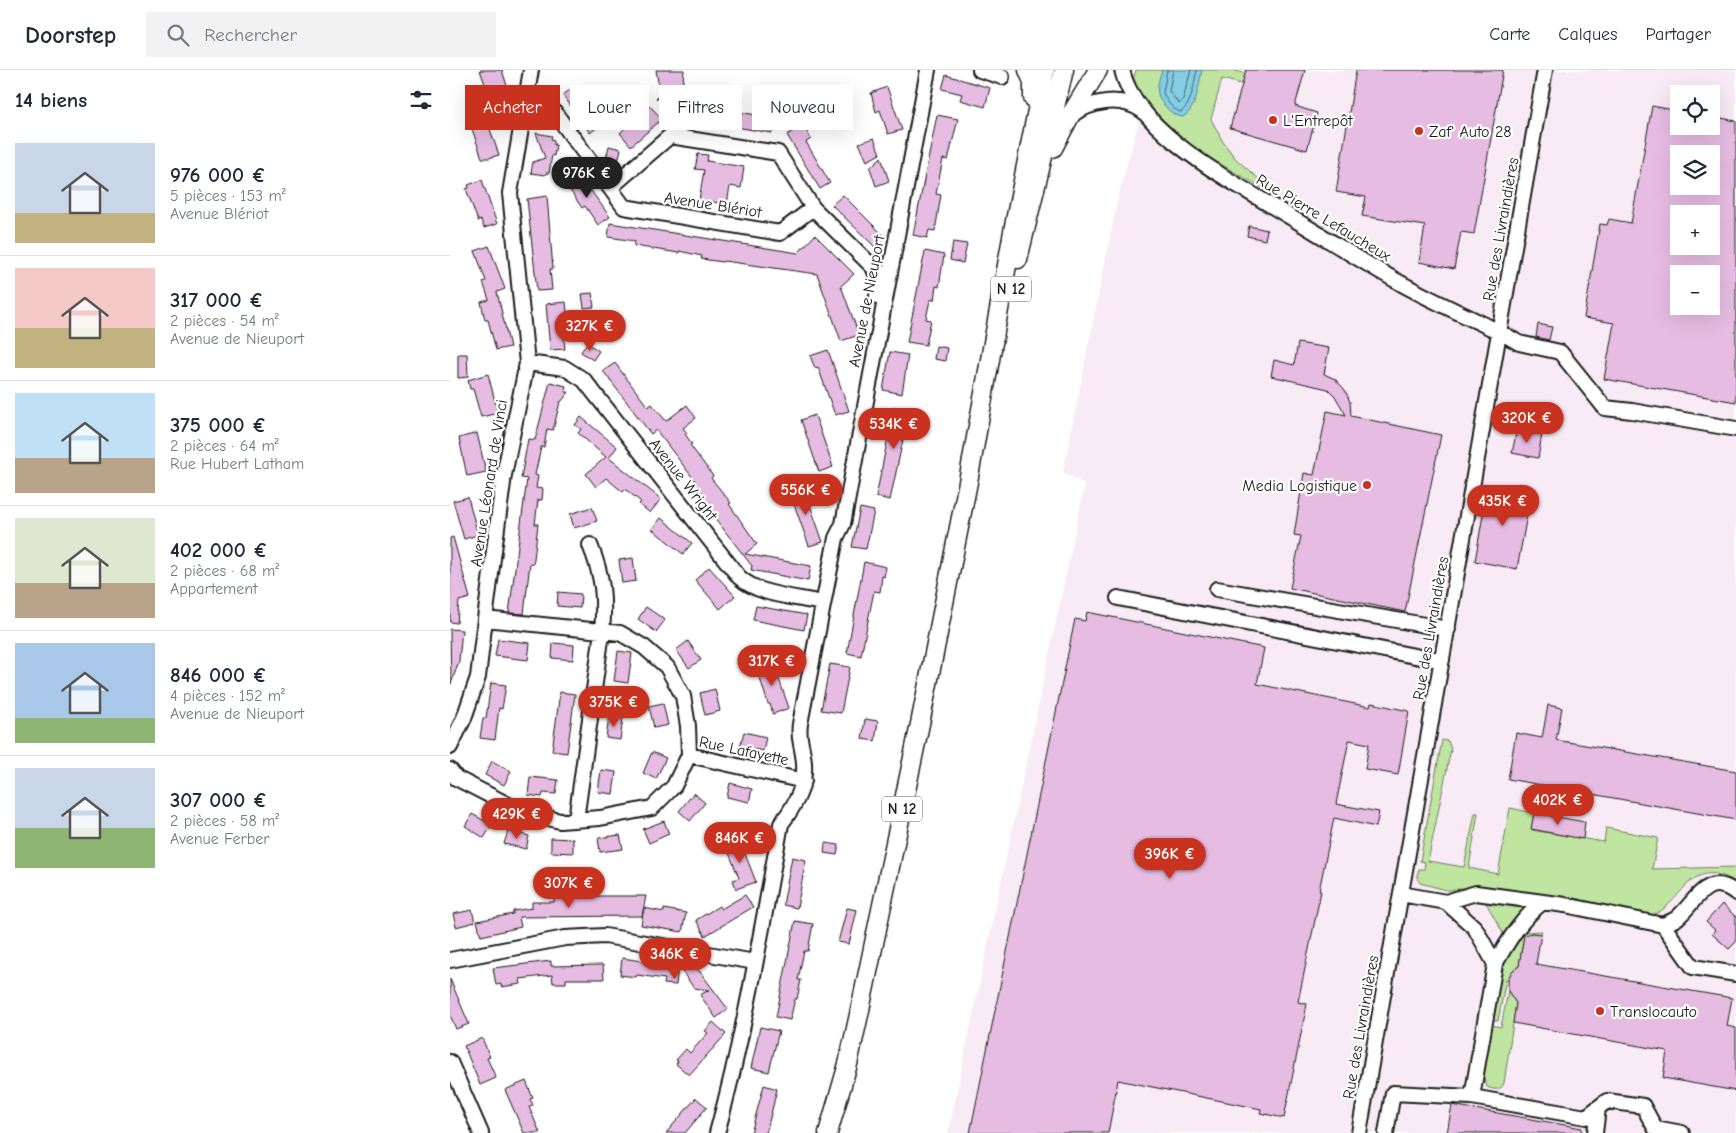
<!DOCTYPE html>
<html lang="fr">
<head>
<meta charset="utf-8">
<style>
  body { margin:0; font-family:"Comic Neue",sans-serif; background:#f2f2f3; color:#1f2937; height:100vh; display:flex; flex-direction:column; font-size:19px; white-space:nowrap }
  * { box-sizing:border-box; margin:0 }
  p { font-size:16px; color:#747a83 }
  .icon { flex:none; width:28px; height:28px; fill:none; stroke:currentColor; stroke-width:2; stroke-linecap:round; stroke-linejoin:round }
  .map { position:relative; flex:1; overflow:hidden }
  .drawer { display:flex; flex-direction:column; background:#fff; width:450px }
  .drawer>* { flex:none }
  .hud { position:absolute; left:15px; top:15px; width:475px; height:45px; display:flex; gap:10px }
  .fabs { position:absolute; left:1220px; top:15px; display:grid; gap:10px }
  .fabs a { display:grid; place-items:center; width:50px; height:50px; border-radius:0px; background:#fff; box-shadow:0 5px 20px #0002; font-size:25px }
  .price { position:absolute; translate:-50% -42px; padding:0 11px; border-radius:18px; background:#c8321e; color:#fff; font-size:16px; line-height:32px; filter:drop-shadow(0 1px 2px #0008) }
  .price::after { content:''; position:absolute; left:50%; top:30px; width:15px; height:11px; margin-left:-8px; background:inherit; clip-path:polygon(0 0,100% 0,50% 100%) }
  .price.current { background:#222; color:#fff }
  ul { padding:0; list-style:none }
  li { display:flex; align-items:center; gap:15px; height:125px; padding:0 15px }
  li+li { border-top:1px solid #e0e1e3 }
  li span { display:grid; place-items:center; flex:none; width:140px; height:100px; border-radius:0px; color:#555 }
  li>.icon { margin-inline-start:auto }
  span .icon { width:60px; height:60px; fill:#fffc; stroke-width:1 }
  li b { font-size:21px }
  h2 { display:flex; justify-content:space-between; align-items:center; height:60px; padding:0 15px; font-size:21px }
  .tag { padding:0 18px; border-radius:0px; background:#fff; box-shadow:0 5px 20px #0002; font-size:18px; line-height:45px }
  .tag.current { background:#c8321e; color:#fff }
  header { display:flex; align-items:center; gap:30px; box-sizing:border-box; height:70px; padding:0 25px; background:#fff; border-bottom:1px solid #e0e1e3 }
  header strong { font-size:24px }
  nav { display:flex; gap:28px; margin-inline-start:auto; font-size:18px }
  .search { width:350px; height:45px; background:#f2f2f3; display:flex; align-items:center; gap:12px; box-sizing:border-box; padding:0 18px; border-radius:0px; color:#747a83; font-size:19px }
  main { display:flex; flex:1; min-height:0 }
  .map>svg:first-child { display:block }
</style>
</head>
<body>
<header>
<strong>Doorstep</strong>
<div class="search"><svg class="icon" aria-label="search" viewBox="0 0 24 24"><circle cx="10" cy="10" r="6"/><path d="M15 15l6 6"/></svg>Rechercher</div>
<nav><a>Carte</a><a>Calques</a><a>Partager</a></nav>
</header>
<main>
<section class="drawer">
<h2>14 biens<svg class="icon" aria-label="filters" viewBox="0 0 24 24"><path d="M4 7h16M4 17h16"/><circle cx="9" cy="7" r="2"/><circle cx="15" cy="17" r="2"/></svg></h2>
<ul>
<li><span style="background:linear-gradient(#c9d6e8 70%,#c2b280 0)"><svg class="icon" aria-label="home" viewBox="0 0 24 24"><path d="M3 11l9-7 9 7M6 9v11h12V9"/></svg></span><div><b>976 000 €</b><p>5 pièces · 153 m²</p><p>Avenue Blériot</p></div></li>
<li><span style="background:linear-gradient(#f6c9c9 60%,#c2b280 0)"><svg class="icon" aria-label="home" viewBox="0 0 24 24"><path d="M3 11l9-7 9 7M6 9v11h12V9"/></svg></span><div><b>317 000 €</b><p>2 pièces · 54 m²</p><p>Avenue de Nieuport</p></div></li>
<li><span style="background:linear-gradient(#bfe0f5 65%,#b9a48a 0)"><svg class="icon" aria-label="home" viewBox="0 0 24 24"><path d="M3 11l9-7 9 7M6 9v11h12V9"/></svg></span><div><b>375 000 €</b><p>2 pièces · 64 m²</p><p>Rue Hubert Latham</p></div></li>
<li><span style="background:linear-gradient(#dfe7d0 65%,#b9a48a 0)"><svg class="icon" aria-label="home" viewBox="0 0 24 24"><path d="M3 11l9-7 9 7M6 9v11h12V9"/></svg></span><div><b>402 000 €</b><p>2 pièces · 68 m²</p><p>Appartement</p></div></li>
<li><span style="background:linear-gradient(#a9c7e8 75%,#8fb573 0)"><svg class="icon" aria-label="home" viewBox="0 0 24 24"><path d="M3 11l9-7 9 7M6 9v11h12V9"/></svg></span><div><b>846 000 €</b><p>4 pièces · 152 m²</p><p>Avenue de Nieuport</p></div></li>
<li><span style="background:linear-gradient(#c9d6e8 60%,#8fb573 0)"><svg class="icon" aria-label="home" viewBox="0 0 24 24"><path d="M3 11l9-7 9 7M6 9v11h12V9"/></svg></span><div><b>307 000 €</b><p>2 pièces · 58 m²</p><p>Avenue Ferber</p></div></li>
</ul>
</section>
<div class="map">
<svg width="1286" height="1063" viewBox="0 0 1286 1063">
  <rect width="100%" height="100%" fill="#fff"/>
  <filter id="ink" filterUnits="userSpaceOnUse"><feTurbulence type="fractalNoise" baseFrequency=".02" numOctaves="2"/><feDisplacementMap in="SourceGraphic" scale="10" xChannelSelector="R" yChannelSelector="G"/><feConvolveMatrix kernelMatrix="1 2 1 2 8 2 1 2 1" color-interpolation-filters="sRGB"/></filter>
  <g filter="url(#ink)">
    <path fill="#f8ebf6" fill-rule="evenodd" d="M703,0H1286V1063H498L635,414L613,402L668,127ZM1229,24H1261V56H1229ZM1229,84H1261V116H1229ZM1229,144H1261V176H1229ZM1229,204H1261V236H1229Z"/>
    <path fill="#bfe5a0" stroke="#6e805e" d="M686,0H782L850,19L847,29L772,9L761,49L773,72L786,89L818,117L815,120C783,100 746,83 718,57C704,44 693,28 682,12Z
      M992,670L998,671L1001,679L978,791L1014,797L1025,743H1028L1019,798L1048,804L1060,738L1084,743L1082,760L1154,772L1156,758L1208,768L1202,799L1286,797V812C1237,783 1232,838 1201,845L1035,820H996L970,813L967,806L969,799H974L975,792L970,791Z
      M1035,831L1077,834L1078,837L1054,865Z
      M1092,861L1091,864L1082,863L1074,866L1069,896L1062,901L1058,909H1056L1048,951L1042,950L1051,904L1060,879L1064,877L1074,862Z
      M1058,921L1066,933L1054,1013C1051,1021 1044,1020 1037,1017L1033,1006L1041,955L1051,957Z"/>
    <path fill="#84cee5" stroke="#5a8795" d="M712,0H752C749,14 747,39 733,47C722,46 711,34 708,24C706,16 710,7 712,0Z"/>
    <g fill="none" stroke-linecap="round" stroke-linejoin="round">
      <path stroke="#46636c" stroke-width="1" d="M717,0L713,23C717,31 722,40 731,42C742,35 744,12 747,0
        M723,0L719,21L729,34L733,29L741,0"/>
    </g>
    <path fill="#e6bce2" stroke="#1c1c1c" fill-rule="evenodd" d="M30,0H52L59,22L40,29Z
      M206,0H234L232,26L206,29L215,20L208,12Z
      M796,0H855L845,36L867,43L857,80L780,58Z
      M906,0H1053L1024,164L1011,162L1004,199L969,192L975,156L912,146L916,127L886,122Z
      M496,5L540,18L535,37L510,30L512,24L492,19Z
      M124,17L152,54L140,63L113,25Z
      M437,17L452,60L438,64L430,40L426,42L421,23Z
      M234,33L325,48L322,63L231,48Z
      M199,35L212,49L181,76L170,63Z
      M1202,36L1229,41V56H1261V46L1286,51V332L1154,309L1164,253L1134,248L1150,154L1157,155L1159,149L1181,153ZM1229,84H1261V116H1229ZM1229,144H1261V176H1229ZM1229,204H1261V236H1229Z
      M487,45L508,49L498,90L493,89L486,124L491,125L485,161L479,160L477,168L463,165Z
      M36,48L49,85L39,88H32L21,56L23,55L22,53Z
      M353,55L361,69L356,72L380,113L370,119L337,65Z
      M86,63L102,66L101,69L104,70V75H106L104,86L102,85L99,103H96L95,105L81,103L83,92L95,88Z
      M424,68L430,84L417,91L409,73Z
      M159,76L171,79L168,92L156,89Z
      M248,84L258,85L257,91L294,97L291,118L280,116L277,134L249,130L254,100L245,99Z
      M431,87L439,111L426,116L420,98Z
      M129,104L160,147L148,155L135,136L132,138L115,113Z
      M32,110L47,154L34,158L31,150L28,151L16,119L19,118L18,115Z
      M393,125L435,167L425,177L382,135Z
      M97,126L103,199H100L102,220L87,221L77,129Z
      M160,153L348,183L365,165L404,204L391,216L409,265L391,271L367,204L274,191L273,192L251,189L252,186L229,181V183L184,176L185,171L158,167Z
      M799,156L817,160L815,170L797,166Z
      M503,172L517,174L513,193L500,190Z
      M39,176L55,219L47,222L60,277L46,280L38,250H35L31,232L39,230L33,212L36,211L25,181Z
      M475,181L494,185L489,217L486,216L484,230H480L476,249L481,250L476,275L457,272Z
      M142,223L144,237L134,238L132,224Z
      M116,232L118,252L112,253L115,279L100,280L96,234Z
      M1088,254L1102,257L1099,270L1086,267Z
      M137,273L149,281L143,290L131,282Z
      M848,273L879,278L874,304L885,309L895,320L900,332L901,346L991,365L955,542L840,518L851,466L844,465L854,403L864,405L877,341L896,345L885,326L878,319L821,306L824,290L844,295Z
      M486,276L497,278L495,291L484,289Z
      M378,280L399,341L385,345L368,297L365,298L360,286Z
      M440,282L458,285L452,324L433,320Z
      M8,284H17L18,307L8,308Z
      M165,293L198,337L202,334L216,351L237,335L246,348L233,358L237,363L235,364L242,374L240,375L263,406L261,408L281,433L279,434L307,474L295,484L361,496L358,511L301,500L302,496L240,416L246,412L206,360L201,364L153,301Z
      M38,304L48,343L31,347L23,319H20L18,310Z
      M100,312L116,316L115,322H119L111,332H110L103,360L97,359L94,377H91L85,405L88,406L86,418L93,419L92,430H88L85,454H88L84,489L83,494L80,493L74,544L59,543L77,409L71,408L78,369L85,370Z
      M444,337L458,339V341L464,342L459,366L454,365L440,430L426,427Z
      M365,345L383,397L369,402L351,350Z
      M131,347L167,377L159,388L211,429L200,443L189,434L191,432L175,419L173,422L156,408L146,417L136,404L156,387L128,363L131,359L125,355Z
      M1067,359L1092,364L1088,388L1062,383Z
      M27,363L36,402L17,406L9,368Z
      M353,415L373,472L359,476L339,420Z
      M1038,416L1081,424L1067,499L1025,491Z
      M18,427L28,465L14,469L3,431Z
      M142,437L147,451L124,458L120,444Z
      M410,438L424,441L416,479L402,477Z
      M211,448L242,473L233,484L202,459Z
      M3,467L20,528L9,531L7,553L0,552V468Z
      M183,488L186,511L172,513L169,490Z
      M414,492L436,497L434,507L432,506L430,522L424,521L411,586L397,583Z
      M259,497L285,526L270,539L245,510Z
      M108,522L131,524L130,538L107,536Z
      M306,536L357,545L354,560L303,550Z
      M196,537L215,550L206,562L188,549Z
      M637,542L814,578L807,614L920,637L921,633L959,641L948,705L915,699L919,674L899,670L886,734L929,742L926,757L884,748L869,821H871L848,932L857,934L834,1048L810,1043L811,1039L668,1010L658,1063H520L625,549L635,551Z
      M0,559L12,560L9,591L1,614Z
      M48,569L80,573L78,590L45,586Z
      M238,571L251,590L239,598L226,580Z
      M103,573L124,575L123,590L102,588Z
      M168,581L182,583L178,613L164,611Z
      M322,589L339,638L323,644L320,634H318L306,595Z
      M380,594L400,597L391,643L371,640Z
      M41,613L56,615L52,639L49,638L45,670L30,668L33,648H36Z
      M265,619L270,641L255,645L250,623Z
      M110,622L125,624L117,683L102,681Z
      M213,633L218,655L204,658L199,636Z
      M1098,635L1112,638L1106,670L1286,701V750L1058,709L1066,663L1092,668Z
      M159,646L173,648L170,670L156,668Z
      M415,649L428,651L425,671L412,669Z
      M294,662L316,667L313,681L290,676Z
      M202,682L216,688L206,709L193,703Z
      M42,691L61,701L54,715L35,705Z
      M151,700L166,702L163,724L148,722Z
      M80,707L108,710L106,724L93,723L92,727L78,725Z
      M280,713L302,719L299,732L277,727Z
      M244,723L255,733L240,751L229,741Z
      M1084,743L1135,752L1133,769L1081,759Z
      M22,744L42,755L34,768L15,756Z
      M214,751L219,764L199,773L193,759Z
      M58,761L79,766L76,779L54,774Z
      M170,765L173,779L150,782L148,768Z
      M101,768L123,769V783L101,782Z
      M289,768L306,812L286,819L283,810L289,808L275,773Z
      M375,773L389,775L387,785L374,783Z
      M342,787L356,790L347,838L333,835Z
      M122,809H136V826H196L192,846L69,847L71,857L31,866L27,851L63,844V841L82,838V832H104V827L123,826Z
      M295,825L303,837L255,866L246,850L269,836L271,839Z
      M1272,834L1286,847V872L1279,879L1262,864L1265,860L1256,852Z
      M194,838L214,842V839L236,843L232,862L191,855Z
      M397,838L407,840L399,874L388,872Z
      M22,840L25,852L6,857L3,844Z
      M345,851L363,854L358,881H354L348,910H351L347,929H345L340,950L326,947Z
      M1082,863L1091,864L1086,894L1282,928L1277,956L1286,958V1021L1213,1008L1217,981L1063,953L1066,933L1058,921V909L1062,901L1069,896L1074,865Z
      M172,888L239,898L244,894L278,939L266,948L250,925L259,920L244,918L228,896L226,915L214,914L215,909L187,905L186,907L170,905Z
      M101,891V896L153,895L154,909H116V913H103L102,905L70,909L71,914L51,917V914L46,915L43,898Z
      M0,909L19,954L6,959L0,945Z
      M263,952L276,964L239,1005L226,994L228,991L226,990L236,979L240,983L258,963L255,961Z
      M310,957L329,961L319,1002L301,998Z
      M32,968L40,987L37,988L46,1008L30,1015L14,976Z
      M76,1011L83,1028L80,1029L83,1035L79,1037L90,1063H74L55,1020Z
      M314,1015L327,1019L322,1040L316,1063H301Z
      M246,1028L257,1037L235,1063H216Z
      M1002,1035L1132,1058V1063H997Z"/>
    <g fill="none" stroke-linecap="round" stroke-linejoin="round">
      <g stroke="#1c1c1c" stroke-width="18">
        <path id="minor" d="M81,0L60,123L77,293L54,405L35,549L170,563L194,577L217,597L233,626L238,656L239,685
          M530,0L552,7
          M672,0C686,63 785,113 837,145C876,168 914,193 954,215C985,232 1018,247 1050,262L1069,273L1110,282L1155,338L1182,341L1286,359
          M77,26L97,32L174,137L330,163L363,138L328,83L220,66L160,118
          M620,46C642,31 670,25 693,41
          M363,138L428,202
          M423,196L429,213L427,226
          M77,293L115,298L134,310L289,507C309,526 347,527 373,533
          M767,519L998,559
          M668,528L970,587L992,590
          M0,677L14,648L28,607L35,549
          M0,700L6,708L72,742L110,751L150,748L202,738L224,716L239,685L354,711
          M126,750L152,562C155,527 153,507 140,475
          M951,824L996,832L1026,823L1115,835L1213,855L1243,897L1286,904
          M1213,855C1217,853 1223,851 1227,848C1246,832 1257,800 1286,823
          M0,890L115,868L155,866L305,892
          M1045,894C1058,871 1071,849 1093,832
          M0,992L31,1063
          M1022,1027L1136,1047L1157,1031L1193,1036L1205,1058L1232,1063
          M267,1063C295,962 312,857 331,754C347,733 358,712 353,685C351,671 348,668 350,654L386,468L393,454L478,0
          M909,1063L1095,0
          M936,1063L943,1023L1022,1027L1045,894L1025,858L996,832
          M1145,1063L1148,1038"/>
      </g>
      <g stroke="#1c1c1c" stroke-width="21">
        <path id="major" d="M578,0L583,12V28
          M603,78L620,46L648,0
          M568,189L614,0
          M378,1063L398,994L410,940L471,649L518,412L564,156L595,0"/>
      </g>
      <use href="#minor" stroke="#fff" stroke-width="14"/>
      <use href="#major" stroke="#fff" stroke-width="18"/>
    </g>
  </g>
  <g fill="#c8321e" stroke="#fff" stroke-width="2">
    <circle cx="823" cy="50" r="5"/>
    <circle cx="969" cy="61" r="5"/>
    <circle cx="917" cy="415" r="5"/>
    <circle cx="1150" cy="941" r="5"/>
  </g>
  <g text-anchor="middle" stroke-width="4.5" stroke-linejoin="round" paint-order="stroke">
    <g fill="#fff" stroke="#606060" stroke-width="1">
      <rect x="541" y="206.5" width="40" height="25" rx="4"/>
      <rect x="432" y="726.5" width="40" height="25" rx="4"/>
    </g>
    <g font-size="15" font-weight="bold" fill="#1c1c1c">
      <text x="561" y="224">N 12</text>
      <text x="452" y="744">N 12</text>
    </g>
    <g font-size="16" fill="#1c1c1c" stroke="#fff" text-anchor="start">
      <text x="833" y="56">L'Entrepôt</text>
      <text x="979" y="67">Zaf' Auto 28</text>
      <text x="907" y="421" text-anchor="end">Media Logistique</text>
      <text x="1160" y="947">Translocauto</text>
    </g>
    <g font-size="16" fill="#1c1c1c" stroke="#fff">
      <text transform="translate(263 134) rotate(9)" y="6">Avenue Blériot</text>
      <text transform="translate(874 147) rotate(31)" y="6">Rue Pierre Lefaucheux</text>
      <text transform="translate(1050 159) rotate(-80)" y="6">Rue des Livraindières</text>
      <text transform="translate(416 231) rotate(-79)" y="6">Avenue de Nieuport</text>
      <text transform="translate(234 409) rotate(52)" y="6">Avenue Wright</text>
      <text transform="translate(38 413) rotate(-81)" y="6">Avenue Léonard de Vinci</text>
      <text transform="translate(980 558) rotate(-80)" y="6">Rue des Livraindières</text>
      <text transform="translate(294 680) rotate(12)" y="6">Rue Lafayette</text>
      <text transform="translate(910 957) rotate(-80)" y="6">Rue des Livraindières</text>
    </g>
  </g>
</svg>
<div class="fabs">
<a><svg class="icon" aria-label="locate" viewBox="0 0 24 24"><circle cx="12" cy="12" r="6"/><path d="M12 2v4M12 18v4M2 12h4M18 12h4"/></svg></a>
<a><svg class="icon" aria-label="layers" viewBox="0 0 24 24"><path d="M12 4l9 5-9 5-9-5zM3 14l9 5 9-5"/></svg></a>
<a>+</a>
<a>−</a>
</div>
<b class="price current" style="left:137px;top:129px">976K €</b>
<b class="price" style="left:140px;top:282px">327K €</b>
<b class="price" style="left:1077px;top:374px">320K €</b>
<b class="price" style="left:444px;top:380px">534K €</b>
<b class="price" style="left:356px;top:446px">556K €</b>
<b class="price" style="left:1053px;top:457px">435K €</b>
<b class="price" style="left:322px;top:617px">317K €</b>
<b class="price" style="left:164px;top:658px">375K €</b>
<b class="price" style="left:1108px;top:756px">402K €</b>
<b class="price" style="left:67px;top:770px">429K €</b>
<b class="price" style="left:290px;top:794px">846K €</b>
<b class="price" style="left:720px;top:810px">396K €</b>
<b class="price" style="left:119px;top:839px">307K €</b>
<b class="price" style="left:225px;top:910px">346K €</b>
<div class="hud">
<a class="tag current">Acheter</a>
<a class="tag">Louer</a>
<a class="tag">Filtres</a>
<a class="tag">Nouveau</a>
</div>
</div>
</main>
</body>
</html>
